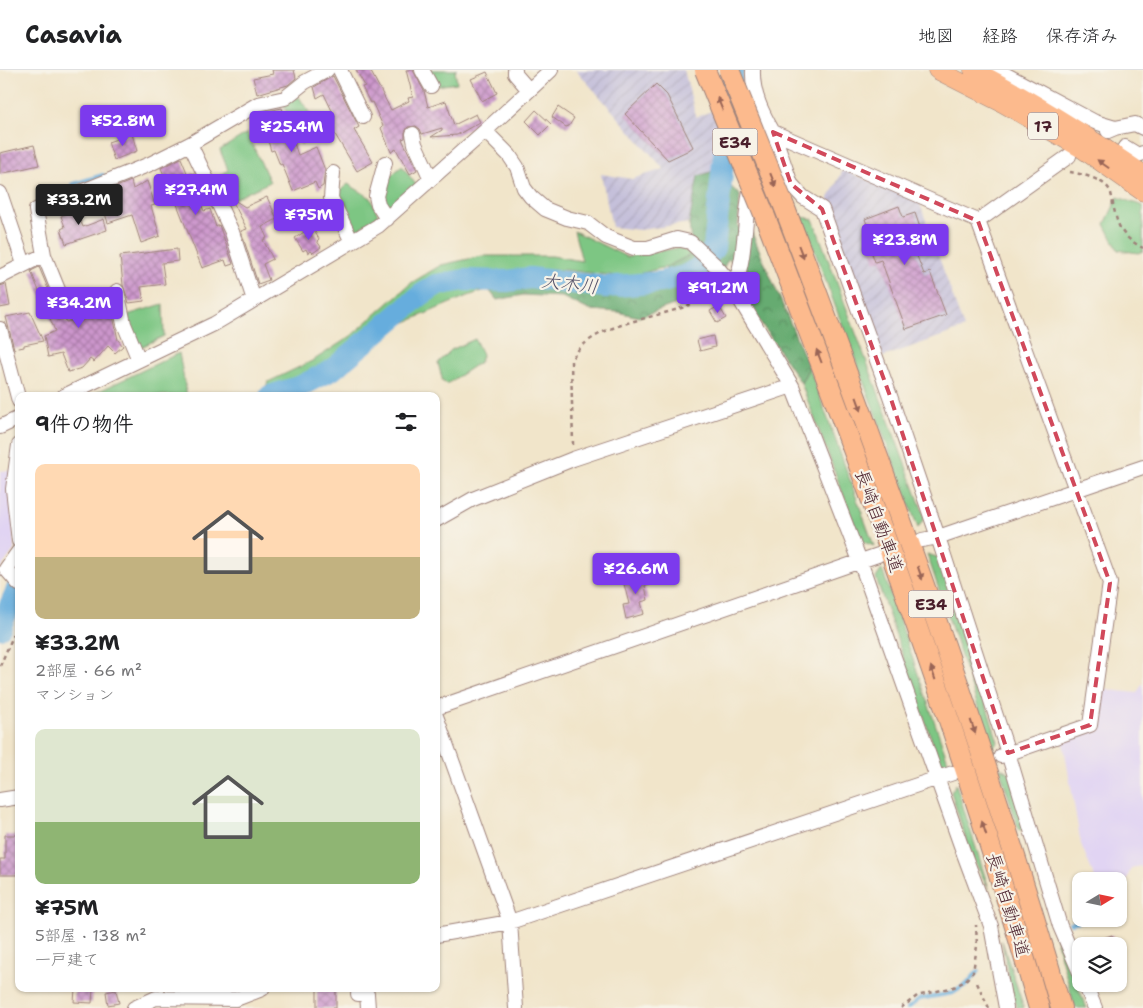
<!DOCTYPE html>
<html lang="ja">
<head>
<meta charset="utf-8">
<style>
  body { margin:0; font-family:"Shantell Sans","Klee One",sans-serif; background:#f6f6f6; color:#202124; height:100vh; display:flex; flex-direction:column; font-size:19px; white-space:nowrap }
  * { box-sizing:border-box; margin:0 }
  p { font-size:16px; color:#757577 }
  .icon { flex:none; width:28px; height:28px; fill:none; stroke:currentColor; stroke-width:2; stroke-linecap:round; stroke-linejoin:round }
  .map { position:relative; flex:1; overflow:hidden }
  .drawer { position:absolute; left:15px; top:322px; width:425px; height:600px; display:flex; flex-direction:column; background:#fff; border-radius:10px; box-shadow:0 1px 4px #0004 }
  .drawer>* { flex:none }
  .needle { width:32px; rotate:80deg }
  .controls { position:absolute; left:1072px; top:802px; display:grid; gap:10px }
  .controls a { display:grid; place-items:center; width:55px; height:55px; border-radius:10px; background:#fff; box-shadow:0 1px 4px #0004; font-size:25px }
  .price { position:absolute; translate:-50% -42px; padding:0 11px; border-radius:5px; background:#7c3aed; color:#fff; font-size:16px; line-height:32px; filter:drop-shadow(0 1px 2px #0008) }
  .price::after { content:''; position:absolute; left:50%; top:30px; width:15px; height:11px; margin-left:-8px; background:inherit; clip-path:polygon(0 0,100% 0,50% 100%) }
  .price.active { background:#222; color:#fff }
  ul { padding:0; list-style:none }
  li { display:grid; align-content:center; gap:10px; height:265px; padding:0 20px }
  li span { display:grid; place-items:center; height:155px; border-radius:10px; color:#555 }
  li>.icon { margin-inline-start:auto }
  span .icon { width:90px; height:90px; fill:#fffc; stroke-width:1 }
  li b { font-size:21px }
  h2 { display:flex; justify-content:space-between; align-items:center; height:60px; padding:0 20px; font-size:21px }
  header { display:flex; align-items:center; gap:30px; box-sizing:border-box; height:70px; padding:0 25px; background:#fff; border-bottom:1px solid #e0e0e0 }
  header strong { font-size:24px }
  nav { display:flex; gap:28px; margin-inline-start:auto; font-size:18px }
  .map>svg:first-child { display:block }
</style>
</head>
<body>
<header>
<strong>Casavia</strong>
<nav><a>地図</a><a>経路</a><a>保存済み</a></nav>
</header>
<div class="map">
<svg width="1143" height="938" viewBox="0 0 1143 938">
  <defs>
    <pattern id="industrial-furrows" width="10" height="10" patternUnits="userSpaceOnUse" patternTransform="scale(1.25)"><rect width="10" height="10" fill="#c5c0da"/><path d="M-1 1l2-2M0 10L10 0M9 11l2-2" fill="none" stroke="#aba5bb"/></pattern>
    <pattern id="forest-crowns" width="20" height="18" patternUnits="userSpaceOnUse" patternTransform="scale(1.25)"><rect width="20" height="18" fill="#66ab71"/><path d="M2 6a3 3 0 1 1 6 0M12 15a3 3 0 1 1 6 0" fill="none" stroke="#568b5d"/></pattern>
    <pattern id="building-cross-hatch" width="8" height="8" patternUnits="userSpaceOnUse" patternTransform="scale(1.25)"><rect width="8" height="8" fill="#cc96cc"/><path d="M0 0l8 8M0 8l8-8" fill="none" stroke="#a87aa6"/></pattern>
  </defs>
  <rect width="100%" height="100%" fill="#f7f3e8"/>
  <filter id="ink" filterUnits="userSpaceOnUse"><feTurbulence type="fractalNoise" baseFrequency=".02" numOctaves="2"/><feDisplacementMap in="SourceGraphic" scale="10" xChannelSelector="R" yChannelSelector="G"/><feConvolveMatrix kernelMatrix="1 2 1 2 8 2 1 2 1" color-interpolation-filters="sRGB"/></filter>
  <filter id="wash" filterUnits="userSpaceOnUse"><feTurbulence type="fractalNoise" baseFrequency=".0096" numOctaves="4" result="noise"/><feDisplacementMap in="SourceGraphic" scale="20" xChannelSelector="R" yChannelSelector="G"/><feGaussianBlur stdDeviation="1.12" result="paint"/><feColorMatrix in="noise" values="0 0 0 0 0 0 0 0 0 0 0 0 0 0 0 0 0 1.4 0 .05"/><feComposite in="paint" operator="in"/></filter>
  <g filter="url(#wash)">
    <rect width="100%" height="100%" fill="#f1e5ca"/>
    <path fill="#e1d4f3" d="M11,400L14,480L0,499V401Z
      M1143,613V799L1140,796L1131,798L1119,830V811H1096L1081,774L1063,672L1094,660L1100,619L1137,623Z"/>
    <path fill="url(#industrial-furrows)" d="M576,0H684L696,47L717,39L714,101L698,106L689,153L640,160L612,157L601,104L632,109L664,99Z
      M843,100L919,131L964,258L883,287L825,136Z"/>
    <path fill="#7dc683" stroke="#647257" d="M426,0H457L455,1L457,13L436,16Z
      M299,27L324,65L301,74L283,34Z
      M247,63L270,112L223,134L212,111L228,100L220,80Z
      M402,96L417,116L387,139L382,127L387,109Z
      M348,114L371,128L378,145L353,163L335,125Z
      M1118,127L1143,136V181L1138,183L1118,180L1105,154Z
      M802,147L813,149L925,447L918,458Z
      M574,161L627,187L678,178L692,184L666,197L626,207L565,200L477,201L437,210L419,220L327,297L287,317L263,323L268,312L314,290L351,266L411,213L441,195L482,186H552L582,191Z
      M506,215C466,223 433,242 396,256L416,237L443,222Z
      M163,234L164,266L139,278L127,245Z
      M475,269L482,285L480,292L447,314L443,312L438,293L451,280Z
      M179,283L187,326L137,325V326H89Z
      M809,297L874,476L861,471L801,313Z
      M927,484L940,488L998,672L992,679Z
      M882,499L949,694L939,691L876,508Z
      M999,697L1010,703L1026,759L1019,760Z
      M956,714L989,819L971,785L951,722Z
      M1054,862L1087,938H1075Z
      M1002,871L1024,938H1017L1010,916Z"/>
    <path fill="url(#forest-crowns)" stroke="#58654e" d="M714,101L740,125L738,157L752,163L809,297L801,313L742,225L747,198L728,189L714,217L682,232L639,247L618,242L589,240L562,227L523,225L497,230L488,219L534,212L605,224L661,217L666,197L692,184L689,153L698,106Z"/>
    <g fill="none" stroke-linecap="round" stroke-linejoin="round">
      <path stroke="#66addd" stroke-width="4" d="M73,114L103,105
        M1071,853L1089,849L1103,850
        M908,938L920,929L953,923L967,914L978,901"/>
      <path stroke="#66addd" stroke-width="22" d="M270,326L301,316L332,300L421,225L436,215L464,210L507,211L530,208L606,217L661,212L685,206L700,197L714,178L733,0
        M0,558L19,515"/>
    </g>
    <g id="blocks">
      <path fill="url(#building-cross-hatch)" d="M272,0H294L296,8L288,15L257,24L253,8L273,4Z
        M356,0H370L391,40L409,31L408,28L413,27L406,0H413L424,21L428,37L446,31L454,55L476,44L480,52L457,65L431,67L442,60V58L422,64L420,59L416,56L408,57L405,62V68L402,69L417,100L410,104L396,79L391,82L381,58L383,56L372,32L370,33L362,17L365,16Z
        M487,2L497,23L482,31L471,9Z
        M333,6L359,57L354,60L373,92L357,101L327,51L335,47L324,24L317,28L314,17Z
        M656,14L667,25L693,77L687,81L668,90L625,44Z
        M558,37L574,48L569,56L566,57L552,47Z
        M282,38L298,85L316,77L325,100L323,116L318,119L315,112L293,121L282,94L280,95L274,80L271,81L260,43Z
        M536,40L551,54L540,65L526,51Z
        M132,64L137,81L114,90L108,72Z
        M34,75L39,95L0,104V83Z
        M181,88L188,105L194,103L201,118L195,120L204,141L210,139L216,157L219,155L233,194L227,196L225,190L202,198L173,124H172L161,98Z
        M131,111L133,119L147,111L155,135L151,136L160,166L141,173L132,145L108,153L99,124Z
        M267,127L277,149L262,157L267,168L263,170L273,189L263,194L269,210L258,214L241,161L247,159L231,128L245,137Z
        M74,134L83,157L104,149L107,160L66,174L61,159L65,157L61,146L65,144L63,138Z
        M899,136L903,147L915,143L925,172L913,176L924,204L930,202L946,245L906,259L881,190L875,192L868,172L873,170L865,149Z
        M312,157L319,169L317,171L321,177L313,183L311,181L308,183L306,179L303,181L295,168Z
        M177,179L178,191L162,193L165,214L141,217L144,231L129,233L123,215L120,186Z
        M39,197L57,240L65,247L66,252L86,249L80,231L108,221L118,270L123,276L115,283L108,276L94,292L90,289L82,298L68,302L61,284L48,287L44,266L55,261L31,201Z
        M6,214L10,236L0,238V216Z
        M719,236L726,248L717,253L710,241Z
        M30,242L43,271L24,275V277L14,279L6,247Z
        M713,266L715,277L700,281L697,270Z
        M647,504L650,515L645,516L648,530L641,532L644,544L626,549L623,535L629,534L623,510Z
        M5,765H19L18,805H0V789H5Z
        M1112,865L1115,876H1085L1084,874Z
        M75,919H93L92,933L74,932Z
        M317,919H336V938H317Z
        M116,920L119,933L108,935L106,922Z"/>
    </g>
  </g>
  <g filter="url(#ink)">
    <use href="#blocks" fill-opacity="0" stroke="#9e827a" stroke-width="1"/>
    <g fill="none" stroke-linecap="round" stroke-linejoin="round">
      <g stroke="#9e827a" stroke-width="16">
        <path id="minor" d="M340,0L363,47
          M422,0L431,16
          M515,0V4L529,20
          M753,0C752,23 762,43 773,62L978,151L1110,513L1090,655L1001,686
          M997,0L1095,52L1115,58
          M485,61L509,85L517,97L524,118L531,127L545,139L567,148L588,153L606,167L634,178H648L677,169L690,172L716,196L728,210L792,316L860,491L964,784L991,856L1006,938
          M1108,61L1115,58L1135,54L1143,58
          M413,64L415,74L431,109
          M190,74L232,162L254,230
          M1119,87L1125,77L1138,85L1143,83
          M385,93L376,126L378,135L387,149
          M333,103L331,128L352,172
          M0,123L24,194
          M978,151L1069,86
          M44,185L65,237L72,242
          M0,207L44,185L36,140L150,94L190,74L258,34L285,28L305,12L327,0
          M728,210L737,207C743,192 743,177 745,161C748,128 752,89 773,62L791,114L803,127L822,139L890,326L938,467L1008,683L1060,856L1081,905
          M117,221L124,254L139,290
          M0,259L19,331
          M64,326L214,254L378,156L485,61L551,0
          M0,357L19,348
          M19,375L13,419L19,471
          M436,450L473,429L573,389L792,316
          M922,470L938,467L1143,397
          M19,481L6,499L19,514
          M436,638L878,485
          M436,646L510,852L516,938
          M0,730L19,727
          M436,865L510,852L953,703
          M1085,914L1095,938
          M358,924H367L368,938
          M134,938L156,928L236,929L262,919"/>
      </g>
      <g stroke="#9e827a" stroke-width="19">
        <path id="major" d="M937,0L1004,34L1082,79L1143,122
          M973,0C1033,30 1088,66 1143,104"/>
      </g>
      <g stroke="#9e827a" stroke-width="22">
        <path id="highway" d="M784,136C885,401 982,666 1061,938
          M764,144C865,406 962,669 1039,938"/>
      </g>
      <path stroke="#9e827a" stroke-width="2.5" stroke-dasharray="4 4" stroke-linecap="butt" d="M1070,102C1082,104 1102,109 1109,119C1112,123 1112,130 1113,134C1118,158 1121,166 1143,178
        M573,375L571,291C589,254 649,250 684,237C696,233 708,226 718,219
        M0,596L19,552
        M977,913L989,938
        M901,938L917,926L954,917L965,911L973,902L977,876L976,855"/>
      <use href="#minor" stroke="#fff" stroke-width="14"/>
      <use href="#major" stroke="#fcba8d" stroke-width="18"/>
      <use href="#highway" stroke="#fcba8d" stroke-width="20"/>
      <g stroke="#9e827a" stroke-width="22" stroke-linecap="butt">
        <path id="highway-bridge" d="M705,0L764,144
          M729,0L784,136"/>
      </g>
      <use href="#highway-bridge" stroke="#fcba8d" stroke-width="20"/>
    </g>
    <defs><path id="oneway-solid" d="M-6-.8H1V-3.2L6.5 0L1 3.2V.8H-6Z" transform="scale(1.25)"/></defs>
    <g fill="#9a6557">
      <use href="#oneway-solid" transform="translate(720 34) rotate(-113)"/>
      <use href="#oneway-solid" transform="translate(1103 94) rotate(-145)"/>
      <use href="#oneway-solid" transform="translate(773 110) rotate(68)"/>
      <use href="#oneway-solid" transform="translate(801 182) rotate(69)"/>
      <use href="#oneway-solid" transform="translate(819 286) rotate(-111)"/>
      <use href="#oneway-solid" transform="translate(859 334) rotate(70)"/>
      <use href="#oneway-solid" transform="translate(920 503) rotate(71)"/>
      <use href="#oneway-solid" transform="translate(933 603) rotate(-109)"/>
      <use href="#oneway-solid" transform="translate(973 657) rotate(71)"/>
      <use href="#oneway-solid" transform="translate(984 758) rotate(-108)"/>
    </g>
  </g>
  <path fill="none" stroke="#d1495b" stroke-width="4" stroke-dasharray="10 6" stroke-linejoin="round" d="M773,62L978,151L1110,513L1090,655L1008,683L890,326L822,139L791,114Z"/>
  <g text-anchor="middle" stroke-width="4.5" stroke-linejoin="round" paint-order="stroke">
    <g fill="#f7f3e8" stroke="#7e5f64" stroke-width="1">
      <rect x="1028" y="42.5" width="30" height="27" rx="4"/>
      <rect x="712.5" y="58.5" width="45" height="27" rx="4"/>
      <rect x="908.5" y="520.5" width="45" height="27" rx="4"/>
    </g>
    <g font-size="16" font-weight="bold" fill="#4a1f2b">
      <text x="1043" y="62">17</text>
      <text x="735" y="78">E34</text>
      <text x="931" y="540">E34</text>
    </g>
    <g font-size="18" fill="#4a1f2b" stroke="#f7f3e8">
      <text transform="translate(879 451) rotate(70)" y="6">長崎自動車道</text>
      <text transform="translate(1008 835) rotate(73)" y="6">長崎自動車道</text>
    </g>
    <g font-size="19" font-style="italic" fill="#545169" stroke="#f7f3e8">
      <text transform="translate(570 213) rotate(7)" y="7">大木川</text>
    </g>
  </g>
</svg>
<div class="controls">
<a><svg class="needle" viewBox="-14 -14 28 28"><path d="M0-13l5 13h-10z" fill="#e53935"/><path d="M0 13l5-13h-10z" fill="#757577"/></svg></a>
<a><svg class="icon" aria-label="layers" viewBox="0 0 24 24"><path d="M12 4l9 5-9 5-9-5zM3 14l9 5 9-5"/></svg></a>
</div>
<b class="price" style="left:123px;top:77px">¥52.8M</b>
<b class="price" style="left:292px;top:83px">¥25.4M</b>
<b class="price" style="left:196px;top:146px">¥27.4M</b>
<b class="price active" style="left:79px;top:156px">¥33.2M</b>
<b class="price" style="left:309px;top:171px">¥75M</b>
<b class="price" style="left:905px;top:196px">¥23.8M</b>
<b class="price" style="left:718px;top:244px">¥91.2M</b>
<b class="price" style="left:79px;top:259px">¥34.2M</b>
<b class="price" style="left:636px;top:525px">¥26.6M</b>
<section class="drawer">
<h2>9件の物件<svg class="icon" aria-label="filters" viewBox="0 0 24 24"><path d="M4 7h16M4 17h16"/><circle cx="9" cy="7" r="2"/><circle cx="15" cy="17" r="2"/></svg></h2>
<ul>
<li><span style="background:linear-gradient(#ffd9b3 60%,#c2b280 0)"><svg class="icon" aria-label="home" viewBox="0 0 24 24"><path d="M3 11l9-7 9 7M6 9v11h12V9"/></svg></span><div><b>¥33.2M</b><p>2部屋 · 66 m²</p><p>マンション</p></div></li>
<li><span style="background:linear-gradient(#dfe7d0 60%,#8fb573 0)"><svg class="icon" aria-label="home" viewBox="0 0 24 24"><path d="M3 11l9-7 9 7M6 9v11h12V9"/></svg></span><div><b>¥75M</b><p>5部屋 · 138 m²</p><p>一戸建て</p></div></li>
</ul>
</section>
</div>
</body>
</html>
